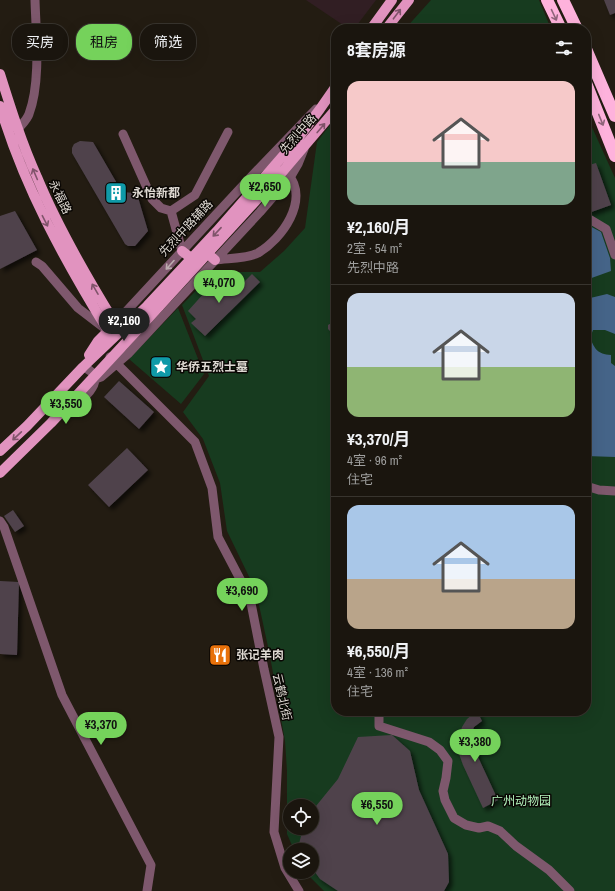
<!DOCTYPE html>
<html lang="zh">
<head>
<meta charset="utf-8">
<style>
  body { margin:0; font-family:"Archivo Narrow","Noto Sans SC",sans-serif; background:#231e17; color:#f1f3f6; height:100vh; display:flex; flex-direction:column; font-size:15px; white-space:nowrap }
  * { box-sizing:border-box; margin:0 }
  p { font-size:13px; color:#9f9f9e }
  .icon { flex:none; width:22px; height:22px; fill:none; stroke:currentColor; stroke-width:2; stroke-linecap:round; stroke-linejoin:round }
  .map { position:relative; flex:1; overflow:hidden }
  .drawer { position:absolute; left:331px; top:24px; width:260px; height:692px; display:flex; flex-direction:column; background:#1a150e; border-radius:16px; box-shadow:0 4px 16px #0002,0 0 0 1px #38342e }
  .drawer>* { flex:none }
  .banner { position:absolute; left:12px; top:24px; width:259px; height:36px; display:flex; gap:8px }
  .fabs { position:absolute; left:283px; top:799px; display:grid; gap:8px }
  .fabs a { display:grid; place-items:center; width:36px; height:36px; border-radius:50%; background:#1a150e; box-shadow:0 4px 16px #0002,0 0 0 1px #38342e; font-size:20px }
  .price { position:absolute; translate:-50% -34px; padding:0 9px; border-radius:14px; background:#75d25b; color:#111; font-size:13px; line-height:26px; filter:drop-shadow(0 1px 2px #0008) }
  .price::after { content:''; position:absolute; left:50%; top:24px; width:12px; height:9px; margin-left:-6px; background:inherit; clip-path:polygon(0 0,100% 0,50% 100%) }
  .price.selected { background:#222; color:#fff }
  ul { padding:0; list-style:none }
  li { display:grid; align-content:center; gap:8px; height:212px; padding:0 16px }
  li+li { border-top:1px solid #38342e }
  li span { display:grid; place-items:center; height:124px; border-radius:12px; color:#555 }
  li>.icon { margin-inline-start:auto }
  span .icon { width:72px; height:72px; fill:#fffc; stroke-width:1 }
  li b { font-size:17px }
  h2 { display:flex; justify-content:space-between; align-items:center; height:48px; padding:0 16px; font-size:17px }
  .tag { padding:0 14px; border-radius:16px; background:#1a150e; box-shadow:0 4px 16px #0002,0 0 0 1px #38342e; font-size:14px; line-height:36px }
  .tag.selected { background:#75d25b; color:#111 }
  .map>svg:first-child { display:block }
</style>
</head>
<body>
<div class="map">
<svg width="615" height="891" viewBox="0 0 615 891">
  <defs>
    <filter id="shadow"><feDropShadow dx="3.5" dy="3.5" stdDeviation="2" flood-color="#0009"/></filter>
  </defs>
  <rect width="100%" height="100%" fill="#231c12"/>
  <path fill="#311e23" d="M306,0H376L354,29H349Z"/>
  <path fill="#173b1f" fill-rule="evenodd" d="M431,0H539L551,29H405Z
    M586,114L615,178V891H324L305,872H312V850H294L287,834V771L285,741L270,656L256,591L227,531L220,483L203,439L183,412L209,376L182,305L214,272H260L284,251L305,228L317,142L336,117V711H586ZM290,806H312V828H290Z
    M178,308L204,374L181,404L129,359Z"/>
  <path fill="#456488" d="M586,224L601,232L610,258L611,271L586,280Z
    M607,294L615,297V334L605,330H593L590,338C595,349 597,354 611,355V363L615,366V457L586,456V299Z"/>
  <path fill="#4f434c" filter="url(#shadow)" d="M604,0H615V13L610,15Z
    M80,141L93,142L122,192L135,193L137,194L148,231L135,246H128L125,244L72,153V148L74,144Z
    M596,163L611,205L586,214V166Z
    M15,211L37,250L0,269V216Z
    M252,274L260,282L205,336L191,323L196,319L188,311L213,283L220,290L228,282L236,290Z
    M333,322L336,324V337L328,329V325Z
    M119,381L154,412L139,429L104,397Z
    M127,448L148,470L109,507L88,485Z
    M13,510L24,526L15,532L4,516Z
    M0,581L19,582L17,655L0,654Z
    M477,711L482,721L474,727L471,735L472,744L498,800L483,808L463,765L458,751L459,737L462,727L467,719Z
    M392,735L410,751L419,790L448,854L449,882L444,891H338L320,879L312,868V850H302L299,844L303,828H312V811L338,779L358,737Z"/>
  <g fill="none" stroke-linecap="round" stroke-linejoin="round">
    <path stroke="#7e586d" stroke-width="9" d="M18,129C21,125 27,120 29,114C41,82 36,34 35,0
      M123,134L152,199L161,208L171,211L195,195L228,132
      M171,211L182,251
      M586,217L606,229L615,255
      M215,260C228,258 246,259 258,253C282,239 310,200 288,174
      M36,262L42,266L78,308L108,331L247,181L316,109
      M110,357L195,442L212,488L218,537L250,598L264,669L279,737L274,832L285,868L299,891
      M90,381L101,377L129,353L260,212L291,176L298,164L304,149
      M63,414C76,405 114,379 83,367
      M586,486L599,490L615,491
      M0,521L4,527L62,695L151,865L147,891
      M381,711L379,715V726L429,742L440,750L448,761L446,778L443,791L445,800L454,818L466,825L479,828L488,826L500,831L516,846L549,870L570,891"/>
    <path stroke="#e193bf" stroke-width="10" d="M371,29L392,0
      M386,29L409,0
      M0,74C11,109 22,144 37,177C58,228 86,276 115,323L111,338
      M0,106C24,187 64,259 108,331
      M182,251L191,258
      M207,253L215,260
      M89,355L98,341L108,331
      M0,451L27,426L83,367L147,306L217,231L296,141L320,109L336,86
      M0,473L51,423L144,323L284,170L336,109"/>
    <path stroke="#feb2dc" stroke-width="12" d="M547,0L561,29
      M563,0L577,29
      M586,49L615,116
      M586,83L615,156"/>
  </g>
  <defs><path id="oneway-shaft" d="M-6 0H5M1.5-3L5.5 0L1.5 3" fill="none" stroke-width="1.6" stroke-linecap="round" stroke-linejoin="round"/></defs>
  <g stroke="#80546b">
    <use href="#oneway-shaft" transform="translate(397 14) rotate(-53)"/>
    <use href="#oneway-shaft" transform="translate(321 128) rotate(-50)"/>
    <use href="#oneway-shaft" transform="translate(35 174) rotate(-113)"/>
    <use href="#oneway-shaft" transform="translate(45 221) rotate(63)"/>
    <use href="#oneway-shaft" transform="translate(217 232) rotate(133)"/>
    <use href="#oneway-shaft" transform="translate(95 289) rotate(-120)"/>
    <use href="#oneway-shaft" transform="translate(17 436) rotate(137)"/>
  </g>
  <g stroke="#90657b">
    <use href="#oneway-shaft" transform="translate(554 15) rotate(65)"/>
    <use href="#oneway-shaft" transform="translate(601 120) rotate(68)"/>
  </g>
  <use stroke="#bcacaf" href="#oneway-shaft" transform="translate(170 265) rotate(132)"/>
  <defs>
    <g id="building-square" transform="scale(1.15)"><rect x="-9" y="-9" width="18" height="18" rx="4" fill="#0f9aa8" stroke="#0a0704"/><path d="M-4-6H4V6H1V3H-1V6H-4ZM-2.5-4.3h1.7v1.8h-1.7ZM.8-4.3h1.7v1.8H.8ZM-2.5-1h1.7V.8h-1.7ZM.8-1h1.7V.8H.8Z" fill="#fff"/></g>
    <g id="sight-square" transform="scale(1.15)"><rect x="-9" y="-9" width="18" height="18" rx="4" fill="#0f9aa8" stroke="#0a0704"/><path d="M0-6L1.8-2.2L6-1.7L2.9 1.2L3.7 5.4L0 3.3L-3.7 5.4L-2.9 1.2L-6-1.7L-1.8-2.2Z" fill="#fff"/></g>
    <g id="restaurant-square" transform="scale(1.15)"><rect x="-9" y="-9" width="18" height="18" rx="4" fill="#e8710a" stroke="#0a0704"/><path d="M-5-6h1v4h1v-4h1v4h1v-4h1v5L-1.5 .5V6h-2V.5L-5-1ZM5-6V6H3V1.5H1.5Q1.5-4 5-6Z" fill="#fff"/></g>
  </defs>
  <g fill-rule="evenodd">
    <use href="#building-square" x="116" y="193"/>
    <use href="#sight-square" x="161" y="367"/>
    <use href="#restaurant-square" x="220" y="655"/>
  </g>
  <g text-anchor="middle" stroke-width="3" stroke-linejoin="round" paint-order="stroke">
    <g font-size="12" fill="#ded9d2" stroke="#0a0704">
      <text transform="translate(298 134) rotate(-49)" y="4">先烈中路</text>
      <text transform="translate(60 197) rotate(64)" y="4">永福路</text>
      <text transform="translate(186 228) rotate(-47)" y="4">先烈中路辅路</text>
      <text transform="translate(282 697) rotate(77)" y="4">云鹤北街</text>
    </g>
    <g font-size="12" font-weight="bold" fill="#ded9d2" stroke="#0a0704" text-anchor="start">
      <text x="132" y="197">永怡新都</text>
      <text x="176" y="371">华侨五烈士墓</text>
      <text x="236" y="659">张记羊肉</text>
    </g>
    <g font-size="12" fill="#b5f5be" stroke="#0a0704">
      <text x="521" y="805">广州动物园</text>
    </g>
  </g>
</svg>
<div class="fabs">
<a><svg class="icon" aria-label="locate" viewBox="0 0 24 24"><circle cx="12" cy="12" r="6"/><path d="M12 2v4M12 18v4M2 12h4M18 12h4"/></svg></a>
<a><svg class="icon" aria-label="layers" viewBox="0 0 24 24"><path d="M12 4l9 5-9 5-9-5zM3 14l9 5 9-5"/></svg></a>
</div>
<b class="price" style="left:265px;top:208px">¥2,650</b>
<b class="price" style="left:219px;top:304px">¥4,070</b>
<b class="price selected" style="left:124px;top:342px">¥2,160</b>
<b class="price" style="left:66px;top:425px">¥3,550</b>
<b class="price" style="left:242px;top:612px">¥3,690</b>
<b class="price" style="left:101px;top:746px">¥3,370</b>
<b class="price" style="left:475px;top:763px">¥3,380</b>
<b class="price" style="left:377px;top:826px">¥6,550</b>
<div class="banner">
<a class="tag">买房</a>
<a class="tag selected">租房</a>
<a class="tag">筛选</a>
</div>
<section class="drawer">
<h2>8套房源<svg class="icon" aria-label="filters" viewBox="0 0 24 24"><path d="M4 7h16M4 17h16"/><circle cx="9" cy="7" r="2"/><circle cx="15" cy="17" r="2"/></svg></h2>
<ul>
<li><span style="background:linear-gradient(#f6c9c9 65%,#7fa58c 0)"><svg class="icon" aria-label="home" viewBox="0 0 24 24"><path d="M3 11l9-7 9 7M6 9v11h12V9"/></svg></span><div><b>¥2,160/月</b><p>2室 · 54 m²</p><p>先烈中路</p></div></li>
<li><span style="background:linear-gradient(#c9d6e8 60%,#8fb573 0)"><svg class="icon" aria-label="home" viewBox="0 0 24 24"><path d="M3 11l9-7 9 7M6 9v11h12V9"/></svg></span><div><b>¥3,370/月</b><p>4室 · 96 m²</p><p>住宅</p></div></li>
<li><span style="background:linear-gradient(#a9c7e8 60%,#b9a48a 0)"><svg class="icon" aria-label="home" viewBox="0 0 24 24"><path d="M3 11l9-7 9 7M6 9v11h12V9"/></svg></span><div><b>¥6,550/月</b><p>4室 · 136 m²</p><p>住宅</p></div></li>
</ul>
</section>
</div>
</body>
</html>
